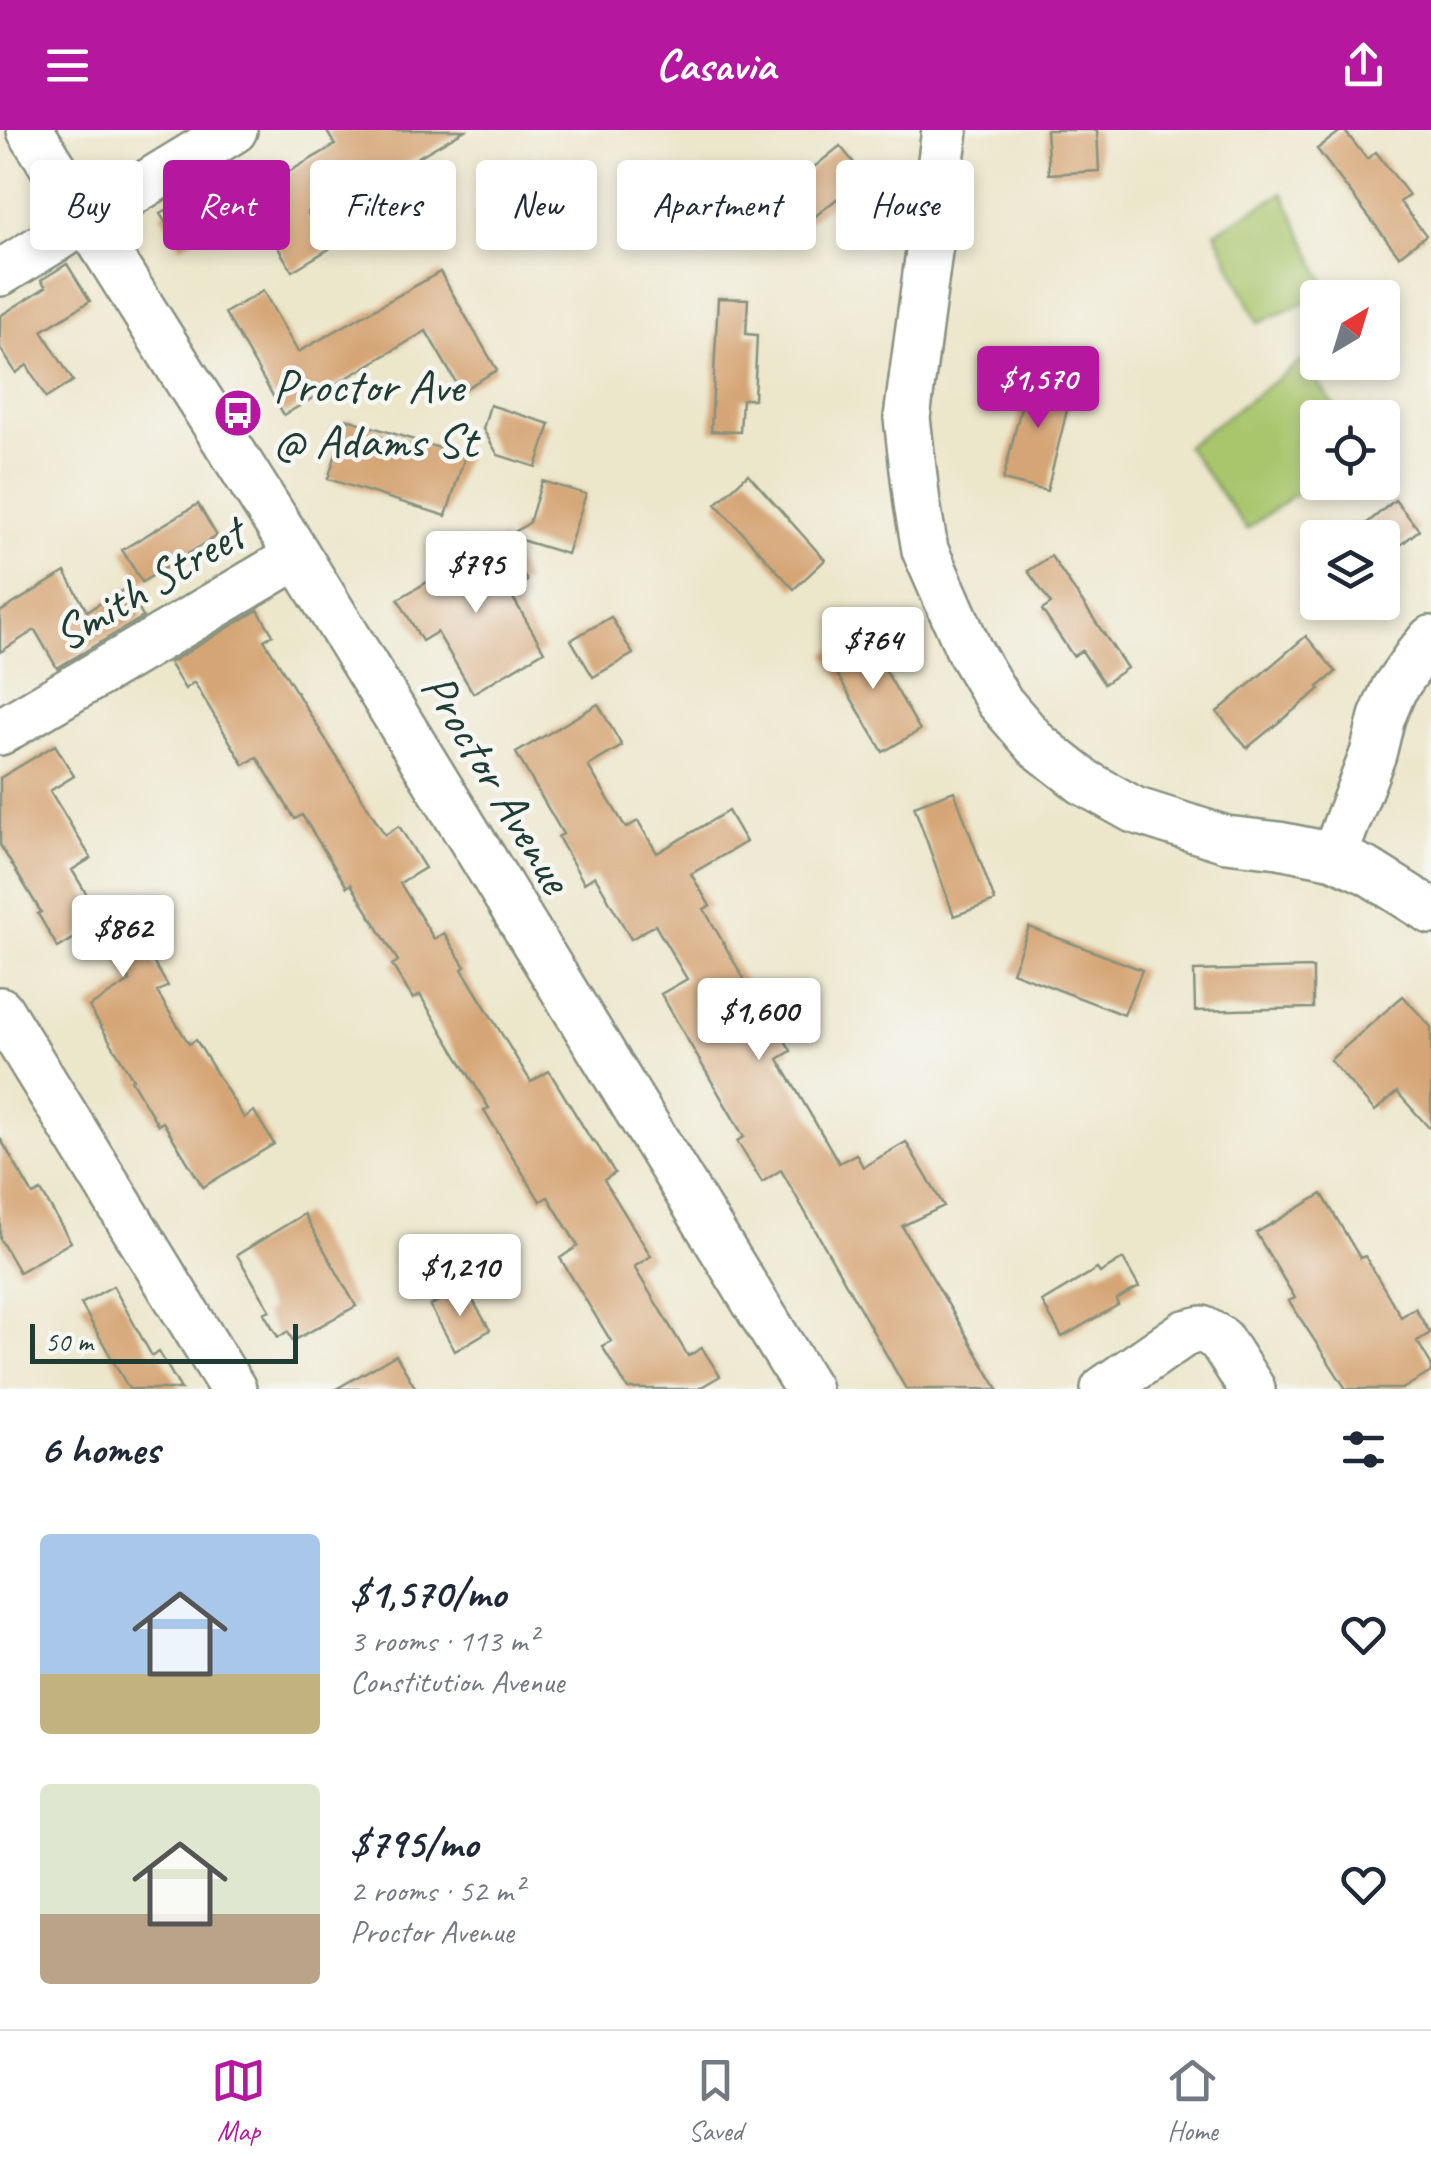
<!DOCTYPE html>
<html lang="en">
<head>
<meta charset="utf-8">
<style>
  body { margin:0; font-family:Caveat,sans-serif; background:#f2f2f3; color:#1f2937; height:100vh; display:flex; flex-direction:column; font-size:38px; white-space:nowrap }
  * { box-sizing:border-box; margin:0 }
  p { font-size:32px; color:#747a83 }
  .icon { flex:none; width:55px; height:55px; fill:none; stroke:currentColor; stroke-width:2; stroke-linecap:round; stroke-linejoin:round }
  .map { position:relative; height:1259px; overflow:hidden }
  .sheet { display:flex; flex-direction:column; background:#fff; flex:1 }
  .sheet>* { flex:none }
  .top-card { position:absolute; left:30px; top:30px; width:1372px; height:90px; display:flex; gap:20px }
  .needle { width:65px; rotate:38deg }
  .fabs { position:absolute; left:1300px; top:150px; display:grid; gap:20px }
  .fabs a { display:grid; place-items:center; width:100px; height:100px; border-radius:10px; background:#fff; box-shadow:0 5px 15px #0003; font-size:50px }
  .scale { position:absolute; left:30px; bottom:25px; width:268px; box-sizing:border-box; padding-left:10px; border:5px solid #1f3d34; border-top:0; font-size:28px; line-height:35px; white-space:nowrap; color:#1f3d34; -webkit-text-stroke:8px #f6f6f2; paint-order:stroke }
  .price { position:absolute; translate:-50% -85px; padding:0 22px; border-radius:10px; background:#fff; color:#222; font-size:32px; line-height:65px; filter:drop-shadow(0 2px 5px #0008) }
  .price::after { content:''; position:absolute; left:50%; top:60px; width:30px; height:22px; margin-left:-15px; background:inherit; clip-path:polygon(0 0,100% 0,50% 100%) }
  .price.selected { background:#b5179e; color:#fff }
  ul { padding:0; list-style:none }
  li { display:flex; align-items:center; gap:30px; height:250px; padding:0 40px }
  li span { display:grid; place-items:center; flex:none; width:280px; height:200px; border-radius:10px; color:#555 }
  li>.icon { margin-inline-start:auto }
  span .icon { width:120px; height:120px; fill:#fffc; stroke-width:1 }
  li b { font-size:42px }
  h2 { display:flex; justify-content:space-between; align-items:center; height:120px; padding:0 40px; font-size:42px }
  .pill { padding:0 35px; border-radius:10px; background:#fff; box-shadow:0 5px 15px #0003; font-size:35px; line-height:90px }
  .pill.selected { background:#b5179e; color:#fff }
  header { display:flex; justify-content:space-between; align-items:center; height:130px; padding:0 40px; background:#b5179e; color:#fff; font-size:45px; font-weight:700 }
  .menu { display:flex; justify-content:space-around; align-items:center; height:140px; border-top:2px solid #e0e1e3; background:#fff; font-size:28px; color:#747a83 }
  .menu a { display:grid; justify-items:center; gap:5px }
  .menu .selected { color:#b5179e }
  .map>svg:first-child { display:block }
</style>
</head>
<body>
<header><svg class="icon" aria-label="menu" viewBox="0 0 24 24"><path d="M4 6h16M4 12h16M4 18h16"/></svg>Casavia<svg class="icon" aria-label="share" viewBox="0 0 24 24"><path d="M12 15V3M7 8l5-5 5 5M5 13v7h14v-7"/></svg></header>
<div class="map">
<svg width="1431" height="1259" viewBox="0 0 1431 1259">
  <rect width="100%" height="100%" fill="#f6f6f2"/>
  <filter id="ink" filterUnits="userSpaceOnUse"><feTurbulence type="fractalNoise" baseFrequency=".01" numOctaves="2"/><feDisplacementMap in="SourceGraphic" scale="20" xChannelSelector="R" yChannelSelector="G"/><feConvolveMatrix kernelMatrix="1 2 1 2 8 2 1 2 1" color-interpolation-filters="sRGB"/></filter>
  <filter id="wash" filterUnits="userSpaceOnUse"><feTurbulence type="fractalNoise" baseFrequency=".0048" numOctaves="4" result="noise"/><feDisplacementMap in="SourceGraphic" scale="40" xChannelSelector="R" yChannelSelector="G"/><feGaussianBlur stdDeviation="2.25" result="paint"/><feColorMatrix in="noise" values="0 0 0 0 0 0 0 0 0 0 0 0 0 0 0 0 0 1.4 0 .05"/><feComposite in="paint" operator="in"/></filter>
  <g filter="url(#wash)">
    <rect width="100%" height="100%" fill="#ece6ca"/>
    <path fill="#a9c66d" stroke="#648250" stroke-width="2.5" d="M1283,63L1329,162L1258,193L1215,102Z
      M1302,231L1343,287L1318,288L1317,348L1247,399L1186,316Z"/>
    <g id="blocks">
      <path fill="#d5a574" d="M326,0H465L361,60L357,53L307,82L329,119L292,141L247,66L335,15Z
        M1046,0H1097L1099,41L1049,44Z
        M1342,0H1344L1367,29L1376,22L1409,65L1400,72L1426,105L1399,126L1317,19Z
        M840,16L865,46L776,118L751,88Z
        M227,42L247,76L181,117L160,84Z
        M67,134L90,171L42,201L73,251L46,268L27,235L16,243L0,218V186L46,157L41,150Z
        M440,142L497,240L461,261L426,201L284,285L225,183L263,161L298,222Z
        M718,168L748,169L746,204L757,205L754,269H742L740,302L711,301Z
        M1030,241L1074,252L1047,361L1003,350Z
        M490,275L550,294L536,337L498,325L483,299Z
        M347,289L465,326L446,386L328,349Z
        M748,344L825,430L794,459L716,374Z
        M542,351L586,364L567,424L508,406L529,393Z
        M1395,370L1419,400L1382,430V408H1349Z
        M198,374L217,406L142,452L122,420Z
        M502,409L527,451L509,461L544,521L473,563L437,502L422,511L398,469Z
        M1051,426L1127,538L1104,554L1082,521L1073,526L1042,480L1051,474L1028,441Z
        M65,442L87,481L127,458L143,487L57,538L35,500L0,522V482Z
        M258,480L273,505L264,510L385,705L399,696L425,738L400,753L434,809L444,803L465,837L462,839L531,952L549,941L592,1011L594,1010L615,1043L604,1050L651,1126L634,1137L688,1226L702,1218L720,1246L698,1259H628L602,1216L611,1211L560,1128L578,1116L548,1067L540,1071L484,980L489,978L420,865L413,869L392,835L398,831L351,754L347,757L302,685L295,689L257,627L244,635L194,552L185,559L169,533Z
        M611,487L633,524L593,547L571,510Z
        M863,502L920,600L883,622L825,524Z
        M1306,506L1336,542L1318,557L1320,559L1247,618L1217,582Z
        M598,574L622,616L588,636L626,698L638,691L657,723L728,681L746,712L691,744L710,776L704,779L764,884L768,881L791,921L778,929L839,1033L856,1024L863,1037L906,1012L944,1076L902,1096L998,1259H906L781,1040L762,1052L737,1011L744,1007L661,864L687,849L655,795L631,809L595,746L584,753L558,707L563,704L516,623Z
        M55,615L74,646L50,661L91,728L72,740L102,790L121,779L168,856L157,862L189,914L196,910L244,988L254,981L274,1014L203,1057L163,992L158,995L131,950L133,949L89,877L130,851L96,795L58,818L38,784L41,782L0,715V648Z
        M954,661L995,771L954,786L914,676Z
        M1029,797L1142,840L1124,885L1012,842Z
        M1313,838V878L1195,881L1194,841Z
        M1403,866L1431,897V1000L1397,962L1375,981L1330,930Z
        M0,1008L33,1065L41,1061L71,1112L19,1142L0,1109Z
        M1322,1064L1360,1128L1365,1126L1401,1187L1415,1178L1430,1203L1417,1211L1431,1234V1242L1402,1259H1346L1289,1171L1295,1168L1256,1103Z
        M304,1084L356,1176L293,1211L288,1202L278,1207L264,1183L270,1180L237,1125Z
        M473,1106L489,1133L460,1150L444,1124Z
        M1123,1129L1139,1157L1116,1170L1118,1175L1062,1207L1042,1172L1097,1139L1100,1143Z
        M113,1156L152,1226L159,1222L181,1259H129L81,1174Z
        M465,1157L490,1200L455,1221L430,1176Z
        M396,1225L416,1259H336Z"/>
    </g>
  </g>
  <g filter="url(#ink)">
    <use href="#blocks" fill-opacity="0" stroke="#86927f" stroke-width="2.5"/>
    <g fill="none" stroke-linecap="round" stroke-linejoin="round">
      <g stroke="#86927f" stroke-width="50">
        <path id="minor" d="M30,0L298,426L808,1259
          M945,0L907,288L917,373L925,420L969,520L999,571L1037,615L1084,652L1134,680L1226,709L1279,715L1334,726L1369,742L1431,781
          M0,143L234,0
          M0,602L298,426
          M1334,726L1373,624L1382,587L1394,559L1417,526L1431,509
          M0,880L233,1259
          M1104,1259L1185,1203L1202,1199L1220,1209L1252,1259"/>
      </g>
      <use href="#minor" stroke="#fff" stroke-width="45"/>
    </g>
  </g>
  <defs>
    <g id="bus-disc" transform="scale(2.5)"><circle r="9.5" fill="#b5179e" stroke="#f6f6f2"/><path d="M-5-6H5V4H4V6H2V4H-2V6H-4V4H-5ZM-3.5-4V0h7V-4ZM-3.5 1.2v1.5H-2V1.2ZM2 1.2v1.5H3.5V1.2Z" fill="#fff"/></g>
  </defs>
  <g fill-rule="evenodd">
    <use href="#bus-disc" x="238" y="283"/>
  </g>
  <g text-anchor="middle" stroke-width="9" stroke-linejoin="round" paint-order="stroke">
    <g font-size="48" fill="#1f3d34" stroke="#f6f6f2" text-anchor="start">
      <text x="273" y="272">Proctor Ave<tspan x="273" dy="55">@ Adams St</tspan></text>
    </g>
    <g font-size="48" fill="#1f3d34" stroke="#f6f6f2">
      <text transform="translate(148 453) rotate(-31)" y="17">Smith Street</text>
      <text transform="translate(498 652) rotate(59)" y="17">Proctor Avenue</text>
    </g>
  </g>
</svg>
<div class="fabs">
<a><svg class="needle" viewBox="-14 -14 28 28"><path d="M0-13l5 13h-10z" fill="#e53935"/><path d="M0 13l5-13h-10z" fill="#747a83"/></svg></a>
<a><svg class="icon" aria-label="locate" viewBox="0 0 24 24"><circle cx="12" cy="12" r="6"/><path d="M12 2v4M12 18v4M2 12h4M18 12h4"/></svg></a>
<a><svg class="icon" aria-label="layers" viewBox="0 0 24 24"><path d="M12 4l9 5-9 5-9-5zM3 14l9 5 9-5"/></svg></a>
</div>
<div class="scale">50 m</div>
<b class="price selected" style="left:1038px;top:301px">$1,570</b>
<b class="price" style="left:476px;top:486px">$795</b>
<b class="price" style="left:873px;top:562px">$764</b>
<b class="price" style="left:123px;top:850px">$862</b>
<b class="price" style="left:759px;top:933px">$1,600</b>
<b class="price" style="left:460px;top:1189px">$1,210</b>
<div class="top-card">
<a class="pill">Buy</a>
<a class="pill selected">Rent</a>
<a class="pill">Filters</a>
<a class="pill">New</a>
<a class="pill">Apartment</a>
<a class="pill">House</a>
</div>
</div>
<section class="sheet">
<h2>6 homes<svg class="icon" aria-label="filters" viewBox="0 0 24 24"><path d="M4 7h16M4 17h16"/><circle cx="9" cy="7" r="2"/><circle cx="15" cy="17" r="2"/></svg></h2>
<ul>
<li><span style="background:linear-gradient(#a9c7e8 70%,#c2b280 0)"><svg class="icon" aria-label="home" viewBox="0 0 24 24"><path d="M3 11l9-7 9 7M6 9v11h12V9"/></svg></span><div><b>$1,570/mo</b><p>3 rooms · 113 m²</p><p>Constitution Avenue</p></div><svg class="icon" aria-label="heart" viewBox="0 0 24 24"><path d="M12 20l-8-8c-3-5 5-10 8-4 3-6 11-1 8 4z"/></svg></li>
<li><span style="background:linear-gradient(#dfe7d0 65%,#b9a48a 0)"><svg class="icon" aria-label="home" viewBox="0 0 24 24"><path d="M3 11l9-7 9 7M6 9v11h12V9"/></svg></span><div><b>$795/mo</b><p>2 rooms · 52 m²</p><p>Proctor Avenue</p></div><svg class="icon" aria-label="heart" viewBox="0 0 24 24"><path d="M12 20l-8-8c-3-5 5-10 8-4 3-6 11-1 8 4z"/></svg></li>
</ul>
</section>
<nav class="menu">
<a class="selected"><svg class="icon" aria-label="map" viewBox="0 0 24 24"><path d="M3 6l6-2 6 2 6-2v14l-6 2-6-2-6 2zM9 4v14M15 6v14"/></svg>Map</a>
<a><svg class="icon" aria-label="saved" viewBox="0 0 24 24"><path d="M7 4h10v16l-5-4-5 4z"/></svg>Saved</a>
<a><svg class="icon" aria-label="home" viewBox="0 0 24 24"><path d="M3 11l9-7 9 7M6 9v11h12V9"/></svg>Home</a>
</nav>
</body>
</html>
